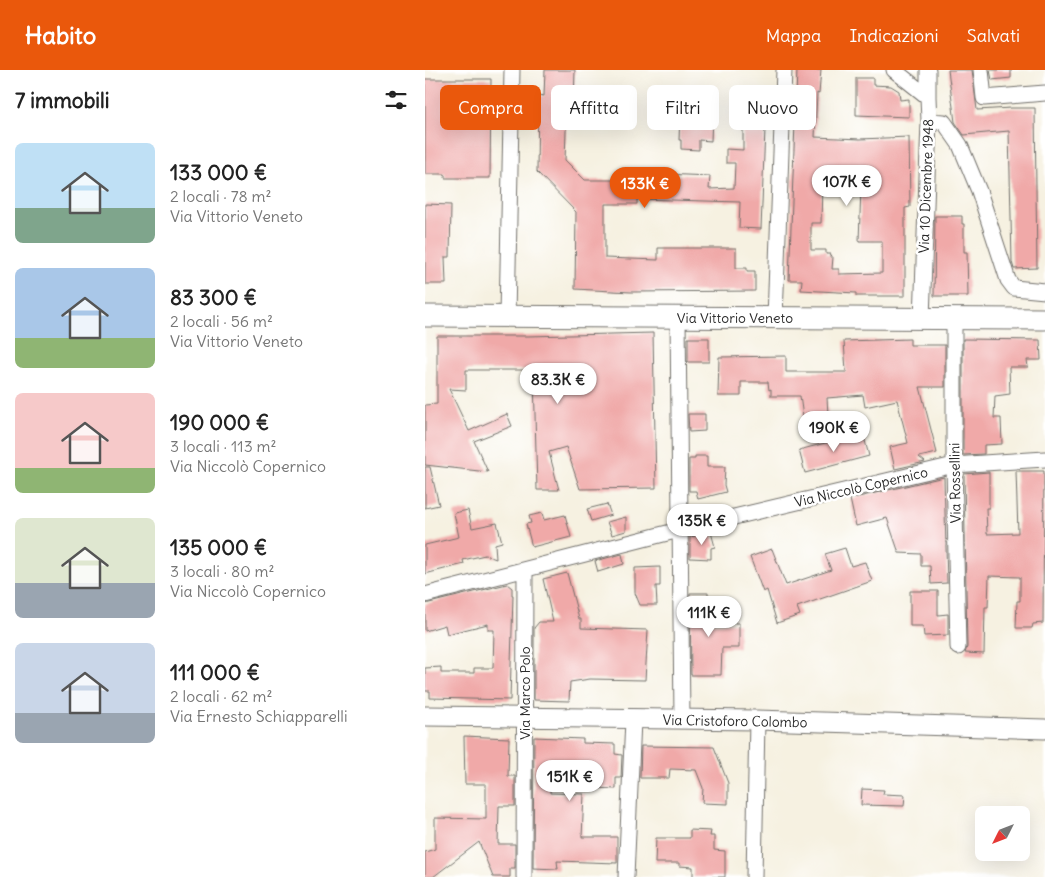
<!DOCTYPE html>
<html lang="it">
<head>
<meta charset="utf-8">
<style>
  body { margin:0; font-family:Delius,sans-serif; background:#f6f6f6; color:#222; height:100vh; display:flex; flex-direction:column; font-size:19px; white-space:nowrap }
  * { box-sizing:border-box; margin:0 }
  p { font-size:16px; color:#767676 }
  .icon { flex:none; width:28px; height:28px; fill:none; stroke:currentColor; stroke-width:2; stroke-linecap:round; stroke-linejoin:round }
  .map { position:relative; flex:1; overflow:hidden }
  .side { display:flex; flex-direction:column; background:#fff; width:425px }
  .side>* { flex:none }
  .top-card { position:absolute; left:15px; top:15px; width:475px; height:45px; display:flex; gap:10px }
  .needle { width:32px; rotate:228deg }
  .buttons { position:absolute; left:550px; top:736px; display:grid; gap:10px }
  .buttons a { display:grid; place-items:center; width:55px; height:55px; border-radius:8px; background:#fff; box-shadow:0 5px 20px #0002; font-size:25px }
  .price { position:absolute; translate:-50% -42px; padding:0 11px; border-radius:18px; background:#fff; color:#222; font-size:16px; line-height:32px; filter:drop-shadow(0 1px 2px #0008) }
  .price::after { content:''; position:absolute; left:50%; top:30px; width:15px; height:11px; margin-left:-8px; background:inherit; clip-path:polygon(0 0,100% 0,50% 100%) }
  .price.selected { background:#ea580c; color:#fff }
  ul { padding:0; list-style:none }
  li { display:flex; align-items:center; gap:15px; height:125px; padding:0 15px }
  li span { display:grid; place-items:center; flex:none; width:140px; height:100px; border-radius:8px; color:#555 }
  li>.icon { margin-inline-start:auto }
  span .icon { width:60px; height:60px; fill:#fffc; stroke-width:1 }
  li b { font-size:21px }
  h2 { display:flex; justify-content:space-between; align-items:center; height:60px; padding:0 15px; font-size:21px }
  .chip { padding:0 18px; border-radius:8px; background:#fff; box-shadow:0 5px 20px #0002; font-size:18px; line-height:45px }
  .chip.selected { background:#ea580c; color:#fff }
  header { display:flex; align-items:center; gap:30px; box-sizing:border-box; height:70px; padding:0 25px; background:#ea580c; color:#fff }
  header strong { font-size:24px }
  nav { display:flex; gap:28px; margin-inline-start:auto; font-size:18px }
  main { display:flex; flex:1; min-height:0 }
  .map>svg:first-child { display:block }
</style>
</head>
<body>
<header>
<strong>Habito</strong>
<nav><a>Mappa</a><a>Indicazioni</a><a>Salvati</a></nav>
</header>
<main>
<section class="side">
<h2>7 immobili<svg class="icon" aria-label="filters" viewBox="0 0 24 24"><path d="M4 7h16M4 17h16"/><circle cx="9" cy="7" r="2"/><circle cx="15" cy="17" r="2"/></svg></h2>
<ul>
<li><span style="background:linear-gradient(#bfe0f5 65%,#7fa58c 0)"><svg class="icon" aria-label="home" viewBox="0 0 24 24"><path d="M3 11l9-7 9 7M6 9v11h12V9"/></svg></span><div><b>133 000 €</b><p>2 locali · 78 m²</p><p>Via Vittorio Veneto</p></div></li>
<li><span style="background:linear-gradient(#a9c7e8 70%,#8fb573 0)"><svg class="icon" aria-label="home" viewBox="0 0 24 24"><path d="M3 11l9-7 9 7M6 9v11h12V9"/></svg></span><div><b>83 300 €</b><p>2 locali · 56 m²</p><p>Via Vittorio Veneto</p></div></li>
<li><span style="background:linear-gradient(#f6c9c9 75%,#8fb573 0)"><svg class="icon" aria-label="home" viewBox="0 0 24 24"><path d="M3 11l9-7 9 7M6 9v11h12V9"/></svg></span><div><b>190 000 €</b><p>3 locali · 113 m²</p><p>Via Niccolò Copernico</p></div></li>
<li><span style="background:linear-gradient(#dfe7d0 65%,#9aa5b1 0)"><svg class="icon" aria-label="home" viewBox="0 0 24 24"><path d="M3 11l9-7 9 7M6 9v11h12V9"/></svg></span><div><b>135 000 €</b><p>3 locali · 80 m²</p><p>Via Niccolò Copernico</p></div></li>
<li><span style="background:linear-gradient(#c9d6e8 70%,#9aa5b1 0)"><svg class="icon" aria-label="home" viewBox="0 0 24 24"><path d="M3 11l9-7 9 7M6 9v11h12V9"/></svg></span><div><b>111 000 €</b><p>2 locali · 62 m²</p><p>Via Ernesto Schiapparelli</p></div></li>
</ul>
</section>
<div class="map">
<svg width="620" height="807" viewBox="0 0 620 807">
  <rect width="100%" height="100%" fill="#fff"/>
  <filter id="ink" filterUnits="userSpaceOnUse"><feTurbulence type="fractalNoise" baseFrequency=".02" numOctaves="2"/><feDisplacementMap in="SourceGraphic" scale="10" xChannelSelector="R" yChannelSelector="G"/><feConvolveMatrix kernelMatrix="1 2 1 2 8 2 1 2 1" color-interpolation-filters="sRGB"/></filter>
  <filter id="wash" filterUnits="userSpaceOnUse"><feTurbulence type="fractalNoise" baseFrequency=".0096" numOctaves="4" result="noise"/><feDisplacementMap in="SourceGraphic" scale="20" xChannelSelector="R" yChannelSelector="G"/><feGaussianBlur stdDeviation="1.12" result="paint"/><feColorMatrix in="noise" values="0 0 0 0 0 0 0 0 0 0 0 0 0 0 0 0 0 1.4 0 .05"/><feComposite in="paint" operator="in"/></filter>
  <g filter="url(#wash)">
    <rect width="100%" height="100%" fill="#f6f1e1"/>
    <g id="blocks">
      <path fill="#f0a9a8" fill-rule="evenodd" d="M120,0H150L149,34L142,33L140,90L160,110H214V103L285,106L284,119L309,118L310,93H301V79L318,80V58L340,59L336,159L314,158L315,132L212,129V134H180V188L233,190V178H311V198H322V201H330V221L206,222L150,219L151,142L112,102L113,25L119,26Z
        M372,0H396L394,24L392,23L390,67L435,69L484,67L485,137L480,138V226H431V223L376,220L377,210H364ZM397,116L436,118L434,171H457V203L414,204V199H407L408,187H405L406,184H401V180H386V153H396Z
        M523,0H547L552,40L586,38H610L612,198L589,199L587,192L584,61L539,65L530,52Z
        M565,0H586V8L567,10Z
        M431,8H448V15L466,16L474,21L475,30L484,29V47L431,45Z
        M0,9H66L65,108H20V104H0Z
        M256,18L288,19L286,71L274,70V80L256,79V70H254Z
        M0,134L26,135L25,187H20L21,214H0Z
        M510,146H537V154H539V182H542L543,226H509Z
        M228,263L231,418L155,419L141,377L124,382L134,420H112L109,306L104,307V300H41V320L24,319L44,361L82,344L87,356L49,371L63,402L0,395V335L12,334V266H103Z
        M263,268H284V292H263Z
        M485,269V275H520V317H495L512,383L494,387L500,392L470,399L465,377L483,373L472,330L440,337L438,325L402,328L403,345L378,347L375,326H346V319L344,320L343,312H316V326H293L294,287L361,286V302H421L419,271Z
        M538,269L615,270L616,290H602L603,297H584L585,324L570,326L569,348H576L577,374L559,375V384L538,385Z
        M263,344H280V361L264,362Z
        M438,363L444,386L380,403L374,380Z
        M270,386H282V397H300L299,415L301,422L273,429L271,421H264V389H270Z
        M0,397H5L14,435L0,438Z
        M591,401H619L618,553L608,554L607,558H591L592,531H595V507L564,506L563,537H560L559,584L540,583L542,577L539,404L564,402V438H561L562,464L593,463Z
        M519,407L522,513L506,514L505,496H496V484L474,483L462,448L431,456L425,429Z
        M182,434L186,445L166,451L162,439Z
        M43,440L47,458L72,453L77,472L70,474L71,489L60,485L38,490L39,494L0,504V475L34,467L29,443Z
        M117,443L119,450L140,445L146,467L107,477L101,454L106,453L104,446Z
        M201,447V461L187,465L182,452Z
        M286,462L290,477L286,478V489L265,488V467Z
        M420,478L426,496L440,492L447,511L372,537L375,545L352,553L342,520L338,522L325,487L347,479L361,515L406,500L400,484Z
        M197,484L199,494L173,502L170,491Z
        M235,497V516H231L232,535H215L210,523V498Z
        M142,503L154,549H156V558L223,560L220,610L165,609L145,612L144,631L109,630V558L114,552H128L118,509Z
        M82,514L87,518V525H88L85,630L5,628V621H0V598L16,597V603H49V598H68L69,560H63V554L22,564L20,555L0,561V534Z
        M485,521H513V545L523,544V565L499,566L498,556H485Z
        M265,523H283V553H314V578H297L296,605H266Z
        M39,666L84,668L83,706H90V736H74L73,774H90V798H85V807H68L54,772L8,807H0V782L10,779V748L61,749V714H40Z
        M109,667L158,669V673L190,674V684L197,685L196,708H191V719L168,718V700L126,698L125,723L159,724L157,767H192V793L132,791L133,799L108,798Z
        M216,676L289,677L303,713V734L277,733L278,718L271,700L245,699L244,708H215Z
        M437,719L459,720L458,724L480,725L479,736L436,735Z
        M265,760L286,761L285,766H289V780L300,781V807H268V797L254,796V793H230L231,768H265Z"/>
    </g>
  </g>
  <g filter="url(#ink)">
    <use href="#blocks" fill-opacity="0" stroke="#72706b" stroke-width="1"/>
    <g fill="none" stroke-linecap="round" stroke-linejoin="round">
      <g stroke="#72706b" stroke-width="17">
        <path id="minor" d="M469,0L503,27L504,51L497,249
          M503,0V27
          M556,0L559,28L620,23
          M504,51L519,52L535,75L554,121L583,210L589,218L620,221
          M82,247L87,0
          M253,248L257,650
          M350,248L359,0
          M529,249V395L533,577
          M0,525L254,460L529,395L620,389
          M99,807L100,500
          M201,807L208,650
          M329,807L332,650"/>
      </g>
      <g stroke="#72706b" stroke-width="21">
        <path id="tertiary" d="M0,646L332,650L620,659"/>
      </g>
      <g stroke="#72706b" stroke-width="23">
        <path id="secondary" d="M0,246L620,249"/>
      </g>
      <use href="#minor" stroke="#fff" stroke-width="15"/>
      <use href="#tertiary" stroke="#fff" stroke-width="19"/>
      <use href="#secondary" stroke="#fff" stroke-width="21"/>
    </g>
  </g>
  <g text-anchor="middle" stroke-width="5" stroke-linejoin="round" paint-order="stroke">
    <g font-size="14" fill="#2b2b2b" stroke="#fff">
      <text transform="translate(501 116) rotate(-88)" y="5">Via 10 Dicembre 1948</text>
      <text x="310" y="253">Via Vittorio Veneto</text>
      <text transform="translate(530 413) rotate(-91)" y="5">Via Rossellini</text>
      <text transform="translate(436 417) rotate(-13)" y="5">Via Niccolò Copernico</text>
      <text transform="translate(100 623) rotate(-90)" y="5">Via Marco Polo</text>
      <text transform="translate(310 651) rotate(1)" y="5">Via Cristoforo Colombo</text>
    </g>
  </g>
</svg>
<div class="buttons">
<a><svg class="needle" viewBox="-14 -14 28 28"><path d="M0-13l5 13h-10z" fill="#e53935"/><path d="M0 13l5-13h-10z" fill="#767676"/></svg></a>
</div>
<b class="price" style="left:422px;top:137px">107K €</b>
<b class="price selected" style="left:220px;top:139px">133K €</b>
<b class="price" style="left:133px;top:335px">83.3K €</b>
<b class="price" style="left:409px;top:383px">190K €</b>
<b class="price" style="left:277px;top:476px">135K €</b>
<b class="price" style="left:284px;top:568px">111K €</b>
<b class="price" style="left:145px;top:732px">151K €</b>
<div class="top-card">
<a class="chip selected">Compra</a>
<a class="chip">Affitta</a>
<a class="chip">Filtri</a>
<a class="chip">Nuovo</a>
</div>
</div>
</main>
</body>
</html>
